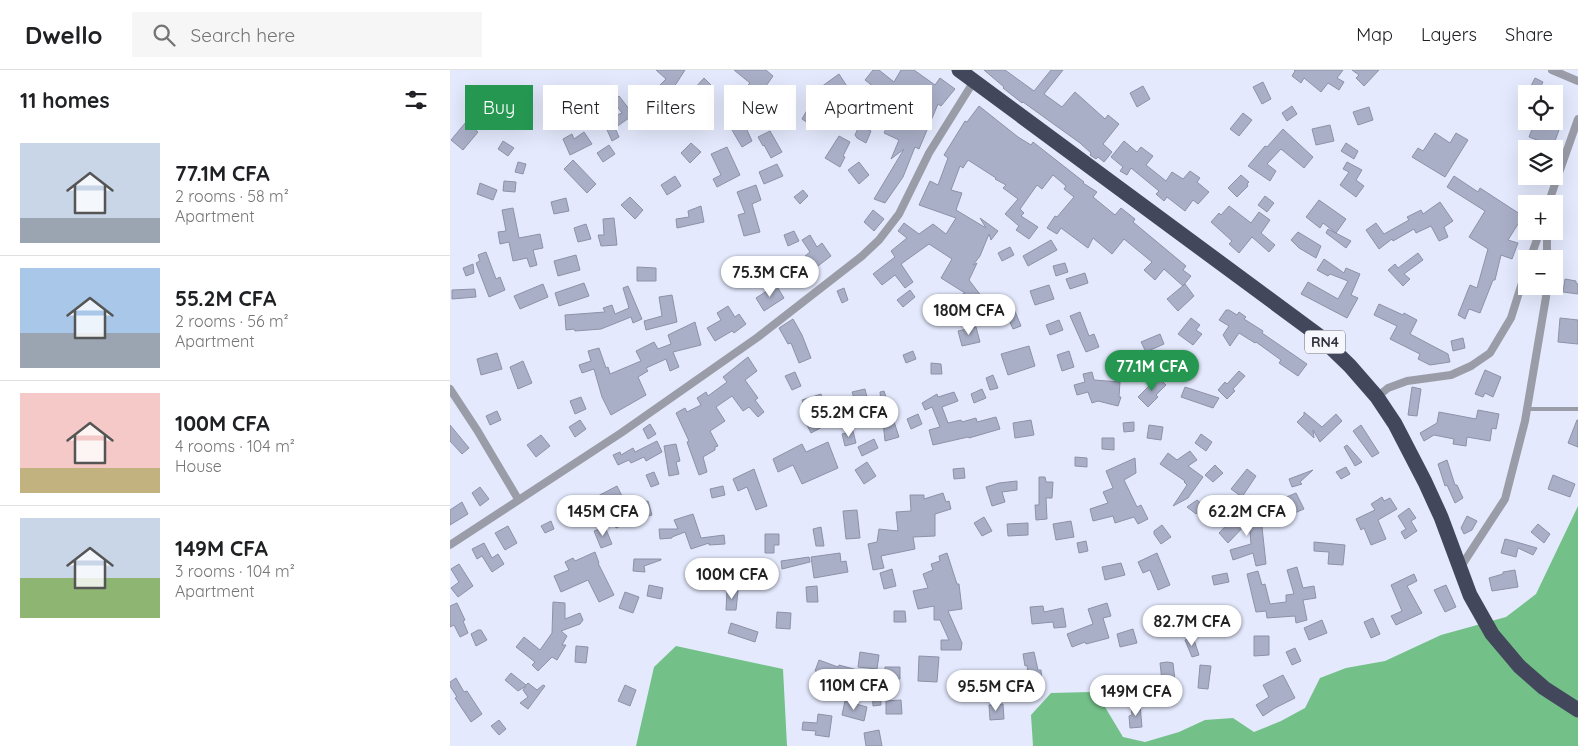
<!DOCTYPE html>
<html lang="en">
<head>
<meta charset="utf-8">
<style>
  body { margin:0; font-family:Quicksand,sans-serif; background:#f6f6f6; color:#202124; height:100vh; display:flex; flex-direction:column; font-size:19px; white-space:nowrap }
  * { box-sizing:border-box; margin:0 }
  p { font-size:16px; color:#757577 }
  .icon { flex:none; width:28px; height:28px; fill:none; stroke:currentColor; stroke-width:2; stroke-linecap:round; stroke-linejoin:round }
  .map { position:relative; flex:1; overflow:hidden }
  .sheet { display:flex; flex-direction:column; background:#fff; width:450px }
  .sheet>* { flex:none }
  .banner { position:absolute; left:15px; top:15px; width:475px; height:45px; display:flex; gap:10px }
  .tools { position:absolute; left:1068px; top:15px; display:grid; gap:10px }
  .tools a { display:grid; place-items:center; width:45px; height:45px; border-radius:0px; background:#fff; box-shadow:0 5px 20px #0002; font-size:25px }
  .price { position:absolute; translate:-50% -42px; padding:0 11px; border-radius:18px; background:#fff; color:#222; font-size:16px; line-height:32px; filter:drop-shadow(0 1px 2px #0008) }
  .price::after { content:''; position:absolute; left:50%; top:30px; width:15px; height:11px; margin-left:-8px; background:inherit; clip-path:polygon(0 0,100% 0,50% 100%) }
  .price.selected { background:#259751; color:#fff }
  ul { padding:0; list-style:none }
  li { display:flex; align-items:center; gap:15px; height:125px; padding:0 20px }
  li+li { border-top:1px solid #e0e0e0 }
  li span { display:grid; place-items:center; flex:none; width:140px; height:100px; border-radius:0px; color:#555 }
  li>.icon { margin-inline-start:auto }
  span .icon { width:60px; height:60px; fill:#fffc; stroke-width:1 }
  li b { font-size:21px }
  h2 { display:flex; justify-content:space-between; align-items:center; height:60px; padding:0 20px; font-size:21px }
  .pill { padding:0 18px; border-radius:0px; background:#fff; box-shadow:0 5px 20px #0002; font-size:18px; line-height:45px }
  .pill.selected { background:#259751; color:#fff }
  header { display:flex; align-items:center; gap:30px; box-sizing:border-box; height:70px; padding:0 25px; background:#fff; border-bottom:1px solid #e0e0e0 }
  header strong { font-size:24px }
  nav { display:flex; gap:28px; margin-inline-start:auto; font-size:18px }
  .search { width:350px; height:45px; background:#f6f6f6; display:flex; align-items:center; gap:12px; box-sizing:border-box; padding:0 18px; border-radius:0px; color:#757577; font-size:19px }
  main { display:flex; flex:1; min-height:0 }
  .map>svg:first-child { display:block }
</style>
</head>
<body>
<header>
<strong>Dwello</strong>
<div class="search"><svg class="icon" aria-label="search" viewBox="0 0 24 24"><circle cx="10" cy="10" r="6"/><path d="M15 15l6 6"/></svg>Search here</div>
<nav><a>Map</a><a>Layers</a><a>Share</a></nav>
</header>
<main>
<section class="sheet">
<h2>11 homes<svg class="icon" aria-label="filters" viewBox="0 0 24 24"><path d="M4 7h16M4 17h16"/><circle cx="9" cy="7" r="2"/><circle cx="15" cy="17" r="2"/></svg></h2>
<ul>
<li><span style="background:linear-gradient(#c9d6e8 75%,#9aa5b1 0)"><svg class="icon" aria-label="home" viewBox="0 0 24 24"><path d="M3 11l9-7 9 7M6 9v11h12V9"/></svg></span><div><b>77.1M CFA</b><p>2 rooms · 58 m²</p><p>Apartment</p></div></li>
<li><span style="background:linear-gradient(#a9c7e8 65%,#9aa5b1 0)"><svg class="icon" aria-label="home" viewBox="0 0 24 24"><path d="M3 11l9-7 9 7M6 9v11h12V9"/></svg></span><div><b>55.2M CFA</b><p>2 rooms · 56 m²</p><p>Apartment</p></div></li>
<li><span style="background:linear-gradient(#f6c9c9 75%,#c2b280 0)"><svg class="icon" aria-label="home" viewBox="0 0 24 24"><path d="M3 11l9-7 9 7M6 9v11h12V9"/></svg></span><div><b>100M CFA</b><p>4 rooms · 104 m²</p><p>House</p></div></li>
<li><span style="background:linear-gradient(#c9d6e8 60%,#8fb573 0)"><svg class="icon" aria-label="home" viewBox="0 0 24 24"><path d="M3 11l9-7 9 7M6 9v11h12V9"/></svg></span><div><b>149M CFA</b><p>3 rooms · 104 m²</p><p>Apartment</p></div></li>
</ul>
</section>
<div class="map">
<svg width="1128" height="676" viewBox="0 0 1128 676">
  <rect width="100%" height="100%" fill="#e4e9fd"/>
  <path fill="#73c088" d="M1128,436V676H583L581,645L601,623L641,622L655,637L673,667L695,672L729,662L755,650L783,648L804,662L831,651L855,638L870,608L896,598L935,591L991,565L1056,547L1086,524Z
    M226,576L333,599L337,676H186L204,597Z"/>
  <path fill="#a9afc7" stroke="#8d92a9" d="M206,0H235L226,14L216,24L209,16L216,9Z
    M284,0H316L323,6L309,26L297,16L300,13Z
    M423,0H429L444,12L451,0H464L485,15L490,8L505,19L491,36L488,34L469,79L465,77L453,107L435,133L424,129L454,79L441,89L449,70L434,63L442,46L459,54L465,40L451,28L452,26L434,15L429,21L415,10Z
    M534,0H555L584,21L601,0H613L594,24L612,37L625,22L655,49L658,45L669,54L653,74L662,82L654,92L648,87L646,89L640,85L641,83L630,73L573,32L572,33L553,18L554,17Z
    M844,0H893L887,8L894,12L889,20L878,13L871,22L854,8L851,13L842,6L845,1Z
    M902,0H929L914,16L906,8L909,5Z
    M389,4L400,21L383,33L371,17Z
    M254,8L262,16L251,27L244,19Z
    M1085,8L1093,12L1088,22L1080,18Z
    M813,12L821,29L812,34L803,17Z
    M693,16L700,29L687,37L680,23Z
    M169,26L179,39L190,29L197,36L188,44L187,42L165,58L169,67L162,71L153,51L172,43L163,31Z
    M63,30L71,37L64,44L57,36Z
    M360,35L370,41L361,55L352,49Z
    M529,36L568,67L581,75L583,72L634,112L633,113L647,122L643,127L665,145L671,138L685,149L683,152L736,196L733,200L741,206L733,216L714,199L705,210L694,200L702,192L674,169L662,184L643,168L638,178L611,158L607,164L597,158L605,146L607,147L624,127L614,119L616,116L603,105L592,119L587,115L570,139L574,143L571,146L588,157L579,169L566,160L569,156L555,144L568,129L553,118L556,115L545,109L546,108L518,90L513,98L510,96L501,120L512,123L506,140L536,158L530,148L548,161L541,170L539,164L530,186L523,195L527,193L519,210L532,227L522,235L521,232L502,241L501,240L492,243L490,239L486,241L483,234L490,231L492,234L515,223L491,208L502,189L479,174L451,194L463,212L455,218L445,205L432,215L423,204L445,187L441,181L457,168L448,161L454,153L469,164L483,154L496,164L506,148L469,135L480,111L488,115L498,88L494,85L515,51L517,52Z
    M842,36L847,44L837,51L832,43Z
    M919,37L923,50L908,55L903,42Z
    M793,43L802,50L789,66L780,59Z
    M292,49L302,71L292,77L279,55Z
    M16,52L28,62L13,80L1,70Z
    M1084,54L1095,59L1096,55L1109,60L1102,79H1087L1090,71L1079,67Z
    M880,55L884,71L866,75L862,59Z
    M409,56L421,61L416,73L407,68L405,65Z
    M833,59L863,87L854,98L831,79L817,94L826,101L820,111L798,96L815,76L817,77Z
    M320,61L332,82L321,88L314,75L313,76L308,67Z
    M134,62L142,74L120,85L113,69L122,64L124,69Z
    M985,63L1000,73L1006,63L1018,70L995,107L962,87L968,78L973,81Z
    M389,66L400,72L393,86L395,87L390,97L375,88Z
    M53,71L64,78L58,86L48,79Z
    M674,71L687,82L691,77L703,86L696,95L716,111L722,102L733,109L740,101L750,108L747,112L759,122L748,134L743,130L735,141L717,127L714,131L706,124L709,121L681,98L677,105L670,101L673,97L661,87Z
    M241,73L251,82L240,93L231,83Z
    M896,73L908,81L904,89L891,81Z
    M159,75L165,84L153,92L147,83Z
    M277,77L290,105L267,117L263,109L271,105L261,84Z
    M123,90L146,114L137,123L114,99Z
    M68,92L76,94L73,104L65,102Z
    M409,92L419,105L409,114L398,100Z
    M897,92L912,100L906,110L914,116L906,127L890,115L899,102L893,99Z
    M327,94L333,106L314,114L309,102Z
    M791,105L799,112L797,114L798,116L787,127L778,118Z
    M225,106L231,116L217,125L211,115Z
    M1004,106L1028,122L1030,118L1073,146L1058,170L1068,173L1062,189L1051,185L1045,210H1043L1030,243L1019,239L1015,249L1008,245L1020,215L1027,218L1038,179L1019,167L1035,141L997,117Z
    M54,111L66,112L65,122L53,121Z
    M30,113L47,120L43,130L27,124Z
    M306,115L311,130L302,134L310,162L294,166L288,145L295,143L287,122Z
    M353,120L358,126L350,134L344,127Z
    M815,126L824,133L817,142L808,135Z
    M180,127L193,140L185,149L171,135Z
    M116,128L119,141L104,144L101,132Z
    M869,130L896,149L886,163L873,153L870,158L856,147Z
    M990,132L1003,151L994,157L998,167L989,171L981,156L966,163L964,159L943,171L942,169L929,179L916,160L926,153L934,164L959,150L957,147L971,140L973,144Z
    M251,136L254,152L227,158L226,149L239,147L238,141Z
    M779,136L801,153L809,142L820,150L811,163L825,175L819,182L802,167L789,183L779,174L782,171L761,152L769,143L771,145Z
    M63,138L69,168L90,164L93,178L83,180L87,195L80,197L77,188L63,191L59,172L50,174L48,162L56,161L52,140Z
    M423,140L434,149L424,161L414,152Z
    M164,148L167,175L151,176L148,165H154L153,149Z
    M136,154L141,169L128,172L124,158Z
    M878,159L901,171L896,178L876,163Z
    M344,161L349,171L338,176L334,165Z
    M848,162L871,176L866,188L849,178L841,170Z
    M360,165L367,177L372,173L381,186L364,199L355,186L360,182L352,170Z
    M601,170L607,180L578,196L573,186Z
    M560,177L564,185L552,191L548,183Z
    M36,182L46,209L50,207L55,220L39,227L26,193L30,191L28,185Z
    M968,183L973,190L954,204L960,209L953,216L938,200L945,194L948,198Z
    M126,185L130,200L108,206L104,191Z
    M874,189L894,203L896,198L910,204L901,225L908,228L897,248L851,224L858,212L888,229L898,211L880,204L878,206L867,200Z
    M331,193L339,206L329,212L322,199Z
    M615,193L618,202L606,206L603,196Z
    M23,194L24,203L16,206L13,198Z
    M187,197L206,198V211H187Z
    M635,203L638,213L620,219L616,209Z
    M1115,209L1126,211V213L1128,214V224L1113,222Z
    M134,213L139,226L109,236L105,223Z
    M93,214L98,227L70,239L64,226Z
    M735,214L744,226L728,241L717,229Z
    M326,215L334,228L314,241L306,228Z
    M599,215L604,229L585,235L580,221Z
    M178,216L192,249L183,253L181,247L151,259L125,261L124,259L116,260L115,245L155,242L153,238L162,235L165,244L179,238L173,218Z
    M394,218L398,230L392,233L387,221Z
    M25,219L26,227L2,229V220Z
    M460,220L465,227L453,237L447,230Z
    M222,225L227,252L196,260L194,251L212,246L209,227Z
    M929,234L953,245L954,243L967,250L960,264L998,284L1000,292L980,295L968,289L970,284L940,269L947,256L924,245Z
    M278,236L285,247L289,244L296,254L284,263L282,261L265,271L257,258L271,250L267,243Z
    M564,239L571,256L563,259L556,243Z
    M776,240H779L787,245L789,242L796,247L794,249L813,261L812,263L857,294L848,306L829,293L831,290L806,272L805,273L789,263L780,276L773,265L779,256L769,250Z
    M630,242L639,266L644,264L649,277L636,282L620,246Z
    M741,248L750,255L746,260L752,264L743,275L728,264Z
    M1110,248L1128,250V274L1108,272Z
    M343,249L352,265L361,288L349,293L341,273L338,274L329,258Z
    M609,250L613,260L600,265L596,255Z
    M245,252L251,275L223,282L229,297L220,301L216,289L196,298L198,301L188,307L196,325L161,345L152,327L144,299L132,303L129,295L141,291L138,281L149,278L156,298L158,297L160,304L191,291L186,281L204,272L208,279L221,274L218,265Z
    M526,257L530,272L512,276L508,261Z
    M710,264L714,274L696,282L691,272Z
    M1013,268L1015,278L1003,281L1001,271Z
    M579,276L585,296L558,305L551,284Z
    M463,281L466,289L456,293L453,285Z
    M619,281L624,297L612,301L607,285Z
    M47,283L52,299L31,305L27,289Z
    M298,287L307,301L295,310L308,328L305,330L314,342L308,347L299,337L293,341L282,326L266,337L275,351L260,361L268,376L265,377V380L253,387L257,402L249,405L237,372L239,371L226,343L235,338L237,342L251,335L247,328L256,322L258,326L277,312L273,307Z
    M73,291L82,313L68,319L60,297Z
    M481,293L491,294L492,304H481Z
    M1035,300L1051,307L1043,327L1035,323L1033,327L1025,324Z
    M789,301L795,306L783,319L785,321L777,329L768,320L775,312L777,314Z
    M345,302L351,316L342,320L335,306Z
    M642,302L644,310L670,312L669,327H671L668,336L648,331L642,333L638,322L627,325L624,315L635,312L633,304Z
    M543,305L548,318L540,320L536,308Z
    M708,307L716,315L706,325L708,327L698,337L688,327Z
    M735,317L769,328L763,338L731,327Z
    M962,317L971,319L967,346L958,345Z
    M415,319L420,340L407,343L406,340L373,350L376,355L361,363L355,351L358,349L352,330L371,324L374,336L404,328L402,322Z
    M532,319L536,328L524,333L521,324Z
    M434,321L449,367L435,371L430,322Z
    M504,322L508,331L492,337L498,353L511,350L512,352L526,348L527,352L546,347L550,359L519,368L518,367L483,375L479,360L490,357L482,337L475,340L472,333L487,324L488,327Z
    M131,327L136,339L125,344L120,331Z
    M1028,340L1049,344L1046,359L1042,358L1040,371L1017,367L1016,376L1003,374L1004,369L984,365L974,371L970,363L987,353L989,342L1026,349Z
    M47,341L51,350L40,355L36,346Z
    M854,342L872,357L886,344L892,351L870,372L863,360L864,368L847,352L854,345Z
    M468,344L472,354L461,359L457,349Z
    M130,350L136,359L125,367L119,357Z
    M581,350L584,365L565,368L563,353Z
    M1127,350H1128V377L1118,373Z
    M684,352V361L674,362L673,353Z
    M200,354L206,364L198,369L193,359Z
    M0,355L19,378L12,384L0,371Z
    M699,355L713,357L711,370L697,368Z
    M911,355L929,383L922,387L903,361Z
    M403,361L406,373L395,376L392,364Z
    M751,364L762,372L756,381L745,373Z
    M91,365L100,376L86,387L77,375Z
    M652,368H664V380L652,379Z
    M424,369L428,378L412,386L408,377Z
    M207,371L212,382L196,391L194,387L181,393L179,390L168,395L163,385L170,382L171,385L183,378L185,382Z
    M378,372L388,398L352,414L343,395L328,402L323,389L352,374L356,382Z
    M226,374L230,391L226,392L229,404L219,406L214,376Z
    M897,375L912,392L905,396L894,377Z
    M740,381L747,390L738,396L753,407L738,428L723,436L737,415L734,412L735,411L710,394L718,383L727,390Z
    M625,387L637,388V397L625,396Z
    M685,388L686,403L674,410L687,437L691,435L698,449L688,454L684,447L665,453L663,446L643,451L640,439L658,433L653,422L663,418L656,401Z
    M997,390L1005,415H1007L1013,428L1005,433L997,415L995,416L988,394Z
    M417,392L426,406L414,414L405,400Z
    M765,395L773,403L763,412L755,405Z
    M896,397L900,404L891,409L886,402Z
    M514,398L515,408L504,409L503,399Z
    M304,399L317,436L306,440L297,417L288,421L283,409Z
    M797,399L806,406L792,427L781,419Z
    M863,400L850,412L852,414L842,417L839,409Z
    M204,402L209,414L201,417L196,405Z
    M1103,405L1125,414L1120,427L1098,419Z
    M589,407H595L596,412H603L602,428H596L597,449L586,450L585,435H589Z
    M567,411V420L552,422L555,432L542,436L536,417L549,413Z
    M167,416L173,428L165,432L175,454L166,458L156,437L154,438L148,426Z
    M273,416L275,425L262,428L260,419Z
    M30,417L39,429L30,436L22,423Z
    M493,423L496,432L499,431L501,439L485,444V466L463,467L465,479L431,486L434,498L423,500L418,474L427,472L429,459L448,461L446,442L461,441L460,425H474V429Z
    M846,423L854,439L842,444L834,428Z
    M932,427L934,431L940,428L947,439L928,450L936,469L921,475L914,458L911,460L906,449L925,440L921,434Z
    M130,430L134,440L123,444L119,434Z
    M747,430L753,435L746,444L737,437Z
    M198,431L202,445L191,448L187,433Z
    M12,432L18,444L0,455V440Z
    M959,438L966,448L961,451L967,461L955,469L951,462L956,459L948,446Z
    M792,439L801,448H811L816,494L806,496L803,483L783,490L780,480L801,474L799,451L778,473L769,463Z
    M407,440L410,468L396,469L393,441Z
    M243,444L251,468L274,465L275,474L259,475V473L241,479L235,462L222,467V468L210,469L209,459H228L224,450Z
    M1017,446L1027,451L1022,460L1014,464L1011,458Z
    M534,447L542,461L532,466L524,453Z
    M101,451L104,459L95,463L91,456Z
    M621,451L624,467L606,470L603,454Z
    M578,453V465L558,466L557,454Z
    M1088,454L1100,464L1094,473L1081,462Z
    M712,455L721,467L711,474L704,464V461Z
    M58,456L67,473L55,480L45,463Z
    M155,457L162,474L151,478L144,461Z
    M371,457L374,476H366L363,459Z
    M315,464H329V475H324V483H315Z
    M1055,469L1063,471L1087,478L1083,485L1068,478L1066,487L1051,483Z
    M636,471L638,481L629,483L627,473Z
    M864,472L895,475L893,495L878,494L879,482L864,481Z
    M34,473L42,488L48,484L54,494L42,502L32,486L27,489L22,479Z
    M145,482L149,493H148L164,525L149,532L138,510L111,522L104,506L119,500L115,492L123,488L125,491Z
    M390,483L391,492L396,491L398,502L364,508L361,487Z
    M497,483L507,514H509L512,539L498,541L512,573L511,580H491V570H499L490,550H484V536L468,539L463,521L478,518L473,504L483,500L481,494L490,491L489,486Z
    M707,483L720,515L708,520L700,500L693,503L688,492Z
    M359,487L360,492L332,499L331,491Z
    M184,489H211V490L194,496L195,502L183,501Z
    M264,491L265,505L249,507L247,493Z
    M671,493L675,505L655,510L652,497Z
    M9,494L23,516L8,527L1,518L9,512L1,499Z
    M847,497L853,518L864,516L866,528L853,530L857,550L846,553L845,546L817,548L816,541L806,542L797,504L808,501L812,515L815,514L820,534L836,532V525L844,524L837,500Z
    M304,498L313,501L309,517L300,515Z
    M442,499L446,516L434,519L430,503Z
    M1065,500L1068,517L1042,521L1039,508L1053,504V502Z
    M777,503L779,512L764,515L762,506Z
    M964,504L967,511L957,516L972,543L946,555L941,546L952,541L941,515Z
    M199,515L213,518L211,529L197,526Z
    M996,515L1006,537L995,542L984,520Z
    M367,516L368,532H357L356,517Z
    M277,520L288,521L286,540H276Z
    M175,522L189,527L183,543L169,538Z
    M103,532L115,533V549L130,543L133,550L130,554L111,561L117,566L112,575H116L107,590L102,587L88,601L82,595L85,592L66,577L74,567L90,580L102,563Z
    M7,533L15,550L13,551L18,563L10,567L4,555L0,557V536Z
    M657,533L661,546L653,548L659,568L636,574L635,572L622,577L617,564L643,554L638,539Z
    M593,536L594,542L613,538L616,557L604,558L603,552L582,554L580,537Z
    M444,541H455L456,552H444Z
    M327,542L341,543L340,559L326,558Z
    M923,548L930,564L921,568L914,552Z
    M872,550L877,563L859,570L854,558Z
    M281,553L308,562L305,572L278,563Z
    M683,559L687,573L670,577L667,564Z
    M28,560H31L37,570L26,576L21,564Z
    M804,566H819V585L804,586Z
    M743,567L749,585L742,587L735,570Z
    M126,576L138,577L136,593L125,592Z
    M845,578L851,591L842,595L836,582Z
    M410,582L429,585L427,599L408,597Z
    M584,582L588,600H591L592,611L579,612L577,595L575,596L573,584Z
    M469,586L489,587L487,612L468,611Z
    M369,590L388,597L389,595L411,601L409,615L389,612L385,626L368,621L373,604L365,601Z
    M717,592L723,593L726,619L713,620L710,593Z
    M750,595L761,596L758,619L748,618Z
    M435,597H450V609H435Z
    M61,603L76,615L78,613L87,620L93,615L95,616L78,639L70,633L78,627L73,620L76,616L68,621L55,610Z
    M833,605L845,628L825,638L813,646L806,635L819,627L813,615Z
    M6,608L14,622L17,621L32,644L21,652L5,628L7,627L0,616V612Z
    M175,615L186,620L180,636L168,631Z
    M430,619L431,635L423,636L422,620Z
    M451,630L452,644H436V631Z
    M395,631L417,637L414,651L392,645Z
    M553,634L554,649L540,650L539,635Z
    M690,635L692,657L680,658L679,646L682,645L681,636Z
    M368,644L382,646L379,667L365,665L366,661L352,660L353,652L367,653Z
    M49,650L56,659L49,665L41,656Z
    M429,660L432,676H416L414,663Z"/>
  <g fill="none" stroke-linecap="round" stroke-linejoin="round">
    <path stroke="#9a9da7" stroke-width="4" d="M1077,339H1128"/>
    <path stroke="#9a9da7" stroke-width="8" d="M1102,0L1128,11
      M1098,134L1128,49
      M1080,189L1090,161
      M1097,189V161
      M0,319L27,360L68,429
      M927,327L938,318L957,311L1001,305L1021,296L1040,283L1061,248L1076,200
      M0,475L171,363L308,267L412,186L429,170L449,144L479,83L524,11
      M1010,498L1055,429L1075,351L1096,227L1097,216"/>
    <path stroke="#42475b" stroke-width="15" d="M509,0L868,265L900,296L927,327L945,354L975,412L991,447L1020,525L1042,564L1069,596L1094,618L1128,640"/>
  </g>
  <g text-anchor="middle" stroke-width="4" stroke-linejoin="round" paint-order="stroke">
    <rect fill="#f6f7fc" stroke="#6c6e76" stroke-width="1" x="855" y="260.5" width="40" height="23" rx="4"/>
    <g font-size="14" font-weight="bold" fill="#31333d">
      <text x="875" y="277">RN4</text>
    </g>
  </g>
</svg>
<div class="tools">
<a><svg class="icon" aria-label="locate" viewBox="0 0 24 24"><circle cx="12" cy="12" r="6"/><path d="M12 2v4M12 18v4M2 12h4M18 12h4"/></svg></a>
<a><svg class="icon" aria-label="layers" viewBox="0 0 24 24"><path d="M12 4l9 5-9 5-9-5zM3 14l9 5 9-5"/></svg></a>
<a>+</a>
<a>−</a>
</div>
<b class="price" style="left:320px;top:228px">75.3M CFA</b>
<b class="price" style="left:519px;top:266px">180M CFA</b>
<b class="price selected" style="left:702px;top:322px">77.1M CFA</b>
<b class="price" style="left:399px;top:368px">55.2M CFA</b>
<b class="price" style="left:153px;top:467px">145M CFA</b>
<b class="price" style="left:797px;top:467px">62.2M CFA</b>
<b class="price" style="left:282px;top:530px">100M CFA</b>
<b class="price" style="left:742px;top:577px">82.7M CFA</b>
<b class="price" style="left:404px;top:641px">110M CFA</b>
<b class="price" style="left:546px;top:642px">95.5M CFA</b>
<b class="price" style="left:686px;top:647px">149M CFA</b>
<div class="banner">
<a class="pill selected">Buy</a>
<a class="pill">Rent</a>
<a class="pill">Filters</a>
<a class="pill">New</a>
<a class="pill">Apartment</a>
</div>
</div>
</main>
</body>
</html>
